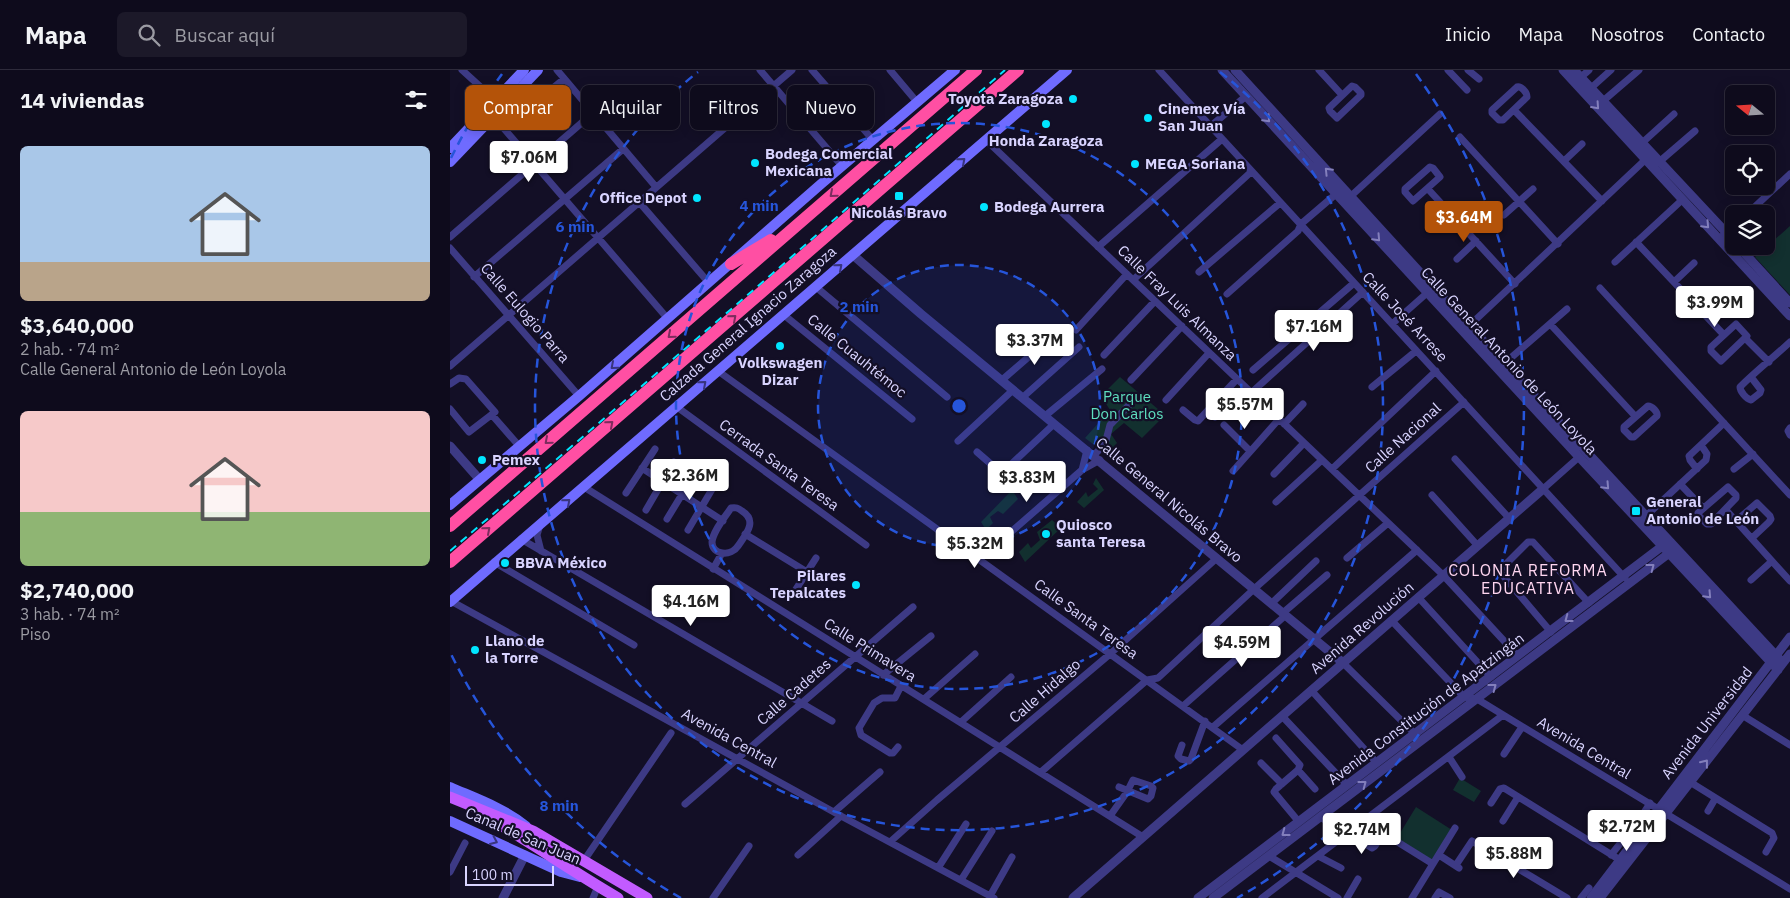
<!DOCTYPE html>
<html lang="es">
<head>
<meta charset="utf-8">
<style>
  body { margin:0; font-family:"IBM Plex Sans",sans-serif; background:#1c1929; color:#f1f3f6; height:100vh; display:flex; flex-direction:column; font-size:19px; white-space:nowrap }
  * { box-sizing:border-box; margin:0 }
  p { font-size:16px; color:#9b9ba3 }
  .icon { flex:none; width:28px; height:28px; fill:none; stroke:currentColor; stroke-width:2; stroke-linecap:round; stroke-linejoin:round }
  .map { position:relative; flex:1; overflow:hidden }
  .panel { display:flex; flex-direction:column; background:#0e0b1c; width:450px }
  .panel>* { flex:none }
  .hud { position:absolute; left:15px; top:15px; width:475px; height:45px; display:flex; gap:10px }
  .needle { width:32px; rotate:288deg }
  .buttons { position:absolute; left:1275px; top:15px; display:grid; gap:10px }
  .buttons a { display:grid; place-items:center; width:50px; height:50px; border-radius:8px; background:#0e0b1c; box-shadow:0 2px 12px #0003,0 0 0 1px #2e2b3b; font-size:25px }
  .scale { position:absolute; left:15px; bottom:12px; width:89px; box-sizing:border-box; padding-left:5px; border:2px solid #d9d4ff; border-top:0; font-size:14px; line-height:18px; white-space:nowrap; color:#d9d4ff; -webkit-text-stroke:4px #130f26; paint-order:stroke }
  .price { position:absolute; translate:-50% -42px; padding:0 11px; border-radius:5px; background:#fff; color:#222; font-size:16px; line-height:32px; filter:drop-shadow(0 1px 2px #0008) }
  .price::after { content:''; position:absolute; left:50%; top:30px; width:15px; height:11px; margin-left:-8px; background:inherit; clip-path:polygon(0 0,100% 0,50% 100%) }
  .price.on { background:#b45309; color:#fff }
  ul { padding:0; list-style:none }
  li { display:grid; align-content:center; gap:10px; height:265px; padding:0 20px }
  li span { display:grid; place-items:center; height:155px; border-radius:8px; color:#555 }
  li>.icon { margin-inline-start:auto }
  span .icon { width:90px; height:90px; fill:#fffc; stroke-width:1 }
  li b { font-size:21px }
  h2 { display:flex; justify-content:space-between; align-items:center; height:60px; padding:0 20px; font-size:21px }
  .tag { padding:0 18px; border-radius:8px; background:#0e0b1c; box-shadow:0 2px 12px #0003,0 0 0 1px #2e2b3b; font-size:18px; line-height:45px }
  .tag.on { background:#b45309; color:#fff }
  header { display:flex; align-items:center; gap:30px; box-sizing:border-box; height:70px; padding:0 25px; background:#0e0b1c; border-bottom:1px solid #2e2b3b }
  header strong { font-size:24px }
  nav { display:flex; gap:28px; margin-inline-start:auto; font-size:18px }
  .search { width:350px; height:45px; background:#1c1929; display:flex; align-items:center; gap:12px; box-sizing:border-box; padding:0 18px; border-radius:8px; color:#9b9ba3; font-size:19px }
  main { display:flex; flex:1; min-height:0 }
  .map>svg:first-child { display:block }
</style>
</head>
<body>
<header>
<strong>Mapa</strong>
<div class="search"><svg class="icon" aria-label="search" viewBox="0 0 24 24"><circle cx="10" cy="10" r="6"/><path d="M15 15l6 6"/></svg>Buscar aquí</div>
<nav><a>Inicio</a><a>Mapa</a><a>Nosotros</a><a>Contacto</a></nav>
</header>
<main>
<section class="panel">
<h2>14 viviendas<svg class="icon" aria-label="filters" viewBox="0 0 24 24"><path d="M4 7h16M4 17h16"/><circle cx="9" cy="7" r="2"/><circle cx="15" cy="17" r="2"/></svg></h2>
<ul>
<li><span style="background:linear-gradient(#a9c7e8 75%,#b9a48a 0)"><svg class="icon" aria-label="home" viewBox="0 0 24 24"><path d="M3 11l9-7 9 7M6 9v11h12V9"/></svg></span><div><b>$3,640,000</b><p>2 hab. · 74 m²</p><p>Calle General Antonio de León Loyola</p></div></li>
<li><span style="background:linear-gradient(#f6c9c9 65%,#8fb573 0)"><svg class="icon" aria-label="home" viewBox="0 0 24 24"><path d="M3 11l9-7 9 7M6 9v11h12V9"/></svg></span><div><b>$2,740,000</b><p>3 hab. · 74 m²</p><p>Piso</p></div></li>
</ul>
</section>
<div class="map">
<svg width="1340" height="828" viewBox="0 0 1340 828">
  <rect width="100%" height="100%" fill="#130f26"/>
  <path fill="#12302f" d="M1340,156V225L1305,187Z
    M670,307L715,345L692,368L674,353L661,364L667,373L656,384L635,368L660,340L651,326Z
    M646,408L654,420L634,438L627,432L636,422L638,427L648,419L643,414Z
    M562,420L568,429L553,444L548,441L540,447L543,453L536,460L531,452Z
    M602,450L611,458L575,492L569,482L578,473L581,478L590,470L587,462Z
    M1010,708L1031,721L1024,732L1003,720Z
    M966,737L1002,760L983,791L947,768Z"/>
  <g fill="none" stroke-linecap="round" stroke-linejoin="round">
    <path stroke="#3d3a85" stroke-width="7" d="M12,0L45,30L44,47L218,249
      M107,0L206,117
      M310,0L392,96
      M362,0L423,70
      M440,0L467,32
      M709,0L1175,508
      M869,0L892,25
      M998,0L1017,20
      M1018,0L1029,9
      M1131,7L1139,0
      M902,16L905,17L911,23V25L887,48L880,41L879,38Z
      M1067,17C1071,16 1077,22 1077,27L1053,50H1049L1042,43V40Z
      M1141,18L1161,0
      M1153,31L1189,0
      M1064,40L1152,131
      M761,56L796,26
      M54,58L114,9
      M1010,67L1108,174
      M536,70L993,505L1068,586
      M1192,73L1224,44
      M1114,91L1132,74
      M1209,92L1245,61
      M980,97L983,98L990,107L963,131L955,122V119Z
      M978,119L1065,214
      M901,126L990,44
      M189,132L259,213
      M1297,144L1340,104
      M1054,145L1083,119
      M0,167L143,43
      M1269,169L1284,156
      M1186,172L1274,265
      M648,177L772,69
      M0,178L129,326
      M1007,189L1026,171
      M1165,192L1232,130
      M749,202L830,133
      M24,207L173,79
      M683,210L801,102
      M1224,212L1244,193
      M366,217L497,327
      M1150,218L1340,425
      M777,224L848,161L851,154L886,124
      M334,245L462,349
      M942,254L977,223
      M1286,254L1297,266L1271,291L1261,281V277Z
      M1020,255L1195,90
      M1101,255L1185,346
      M626,260L677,204
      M1295,268L1319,292
      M654,285L705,231
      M1055,293L1117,239
      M0,296L342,0
      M803,300L904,213
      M268,301L793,680
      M1301,307L1311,320L1310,323L1301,330C1296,329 1290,321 1290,317C1306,301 1324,287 1340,272
      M552,310L598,270
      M681,310L732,256
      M0,314L9,308L16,309L45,342L19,362L0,339
      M922,317L966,281
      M801,323L913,222
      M572,328L629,277
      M716,330L759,283
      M1198,336C1202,336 1208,342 1207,346L1184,367H1181L1174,360V357Z
      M227,337L416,475
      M733,340L745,350L748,351L787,309
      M758,340L765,347
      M42,345L70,377
      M595,346L652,299
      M834,354L853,334
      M774,355L800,381
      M1340,358L1338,361L1340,365
      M508,371L563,320
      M527,382L549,401H554L604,354
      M644,385L655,374L660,355L681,333
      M1005,389L1059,448
      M192,398L273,451
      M882,399L986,301
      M1247,399L1240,390L1239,386L1274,353
      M1284,399L1303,384
      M632,400L637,380
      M783,401L829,349
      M824,404L854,373
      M1230,414L1253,438
      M134,417L693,767
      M1278,417L1286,425V428L1261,454H1257L1249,446L1248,443Z
      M1093,419L1129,387
      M176,423L205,379
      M982,425L1028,476
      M826,432L872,390
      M281,438C286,437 288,438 292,441C308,451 296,464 288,476C281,487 262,485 262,472C263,461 275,447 281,438Z
      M196,440L224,392
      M1276,440L1340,511
      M1197,445L1256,390L1257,384L1251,375
      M217,449L245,403
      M1286,451L1307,433L1320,446L1321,449L1319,452L1302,468
      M90,455L87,465L91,481
      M238,460L264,416
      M295,464L357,502
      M71,469L382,651
      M897,488L938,453
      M530,489L632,400L650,390
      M44,492L184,575
      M263,499L272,483
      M1301,510L1322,491
      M343,524L366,488
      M968,527L1041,607
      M1,531L391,746L544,828
      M822,533L866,491
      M834,542L877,505
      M942,551L1014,627L1027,629L1340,819
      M1101,562L1050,502L1051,499L1078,472H1083L1139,533
      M892,592L965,664
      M433,605L481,566
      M861,620L927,693
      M474,629L525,584
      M733,636L836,545
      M1292,645L1340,675
      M832,646L897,715
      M511,652L561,607
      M763,657L967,480
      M826,668L850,695L848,700L826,719L824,722L849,752
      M732,675L728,686L731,689L739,691L741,689L755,651
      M448,677L443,683H440L411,665L409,658L424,633L432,628H445L451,616
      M1054,684L1072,657
      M999,687L1012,707
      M811,693L832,714
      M848,700L865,719
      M591,702L697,610L708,608L804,519L1014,332
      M1240,712L1322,763L1324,768L1316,782
      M1041,733L1050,719L1054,718L1170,790
      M235,734L463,537
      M1258,741L1265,729
      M384,742L430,702
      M660,746L677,722L683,710L701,716L703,718L701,726L698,729L669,717
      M870,747L922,778L925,776L940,751
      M1053,751L1068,727
      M1188,752L1200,733
      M946,771L983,794
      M440,772L487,730L660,584L767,488
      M348,785L391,746
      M989,785L1009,798
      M1161,785L1177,765
      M819,786L888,828
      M868,786L891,798
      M133,792L221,663
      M1006,795L1022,771L1117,828
      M488,798L516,754
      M0,802L15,773
      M511,810L542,761
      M540,826L562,787
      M143,828L148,816
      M263,828L299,776
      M812,828L1053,645
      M897,828L908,809
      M962,828L1005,758
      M985,828L989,822L1000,828
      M1131,828L1139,818"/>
    <path stroke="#3d3a85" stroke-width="9" d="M772,0L1129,387L1328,600
      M785,0L998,233L1333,593
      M1113,0L1340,246
      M1124,0L1284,171
      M1288,176L1340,233
      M403,185L471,244L892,592
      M0,376L30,410
      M53,828L75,785
      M623,828L1093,419
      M748,828L1215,474
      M763,828L1222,481
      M1141,828L1340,567
      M1150,828L1340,584"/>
    <path stroke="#6f6bff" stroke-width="10" d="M0,78L74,0
      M0,92L88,0
      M0,435L129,326L371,114L505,0
      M0,532L617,0
      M0,717C25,728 54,738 76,756
      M0,751L111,802L130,807"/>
    <path stroke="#c25bff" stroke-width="11" d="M0,727L83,761L197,828
      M42,750C85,775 125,803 168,828"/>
    <path stroke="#ff4fa3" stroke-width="12" d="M281,194L321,170
      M0,456L526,0
      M0,492L568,0"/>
    <path stroke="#00e5ff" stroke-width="2" stroke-dasharray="8 6" stroke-linecap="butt" d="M0,481L322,204L555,0"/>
  </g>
  <defs><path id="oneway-chevron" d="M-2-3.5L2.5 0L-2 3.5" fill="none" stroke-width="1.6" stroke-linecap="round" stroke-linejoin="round" transform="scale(1.25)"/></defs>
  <g stroke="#837fbc">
    <use href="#oneway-chevron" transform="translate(1146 36) rotate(48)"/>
    <use href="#oneway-chevron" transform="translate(817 49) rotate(47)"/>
    <use href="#oneway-chevron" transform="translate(878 101) rotate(-134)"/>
    <use href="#oneway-chevron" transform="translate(1256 155) rotate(47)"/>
    <use href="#oneway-chevron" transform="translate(927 168) rotate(47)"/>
    <use href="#oneway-chevron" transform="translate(1156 416) rotate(47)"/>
    <use href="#oneway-chevron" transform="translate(1201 497) rotate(-37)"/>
    <use href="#oneway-chevron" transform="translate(1258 525) rotate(47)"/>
    <use href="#oneway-chevron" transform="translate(1118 549) rotate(143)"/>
    <use href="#oneway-chevron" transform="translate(1043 617) rotate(-37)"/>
    <use href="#oneway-chevron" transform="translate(1255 693) rotate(-52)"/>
    <use href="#oneway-chevron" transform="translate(913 714) rotate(-37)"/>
    <use href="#oneway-chevron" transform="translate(835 763) rotate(143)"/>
  </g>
  <g stroke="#38347d">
    <use href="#oneway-chevron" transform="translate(512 91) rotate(-41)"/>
    <use href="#oneway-chevron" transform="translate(389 197) rotate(-41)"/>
    <use href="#oneway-chevron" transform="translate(164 296) rotate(139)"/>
    <use href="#oneway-chevron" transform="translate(253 314) rotate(-41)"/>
    <use href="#oneway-chevron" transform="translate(117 432) rotate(-41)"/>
    <use href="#oneway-chevron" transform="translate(44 771) rotate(24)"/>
  </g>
  <g stroke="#7d2c5e">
    <use href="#oneway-chevron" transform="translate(383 124) rotate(139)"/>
    <use href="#oneway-chevron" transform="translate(283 248) rotate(-41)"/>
    <use href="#oneway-chevron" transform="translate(221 265) rotate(139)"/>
    <use href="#oneway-chevron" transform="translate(160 354) rotate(-41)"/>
    <use href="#oneway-chevron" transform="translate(98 371) rotate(139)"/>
    <use href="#oneway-chevron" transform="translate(37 460) rotate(-41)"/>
  </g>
  <circle cx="509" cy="336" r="141" fill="#2655da" fill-opacity=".12"/>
  <g fill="none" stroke="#2655da" stroke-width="2.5" stroke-dasharray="9 6">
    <circle cx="509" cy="336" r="141"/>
    <circle cx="509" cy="336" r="283"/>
    <path d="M770 2A424 424 0 1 1 248 2"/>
    <path d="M231 828A565 565 0 0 1 1 584M1 88A565 565 0 0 1 52 4M966 4A565 565 0 0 1 787 828"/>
  </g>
  <g fill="#00e5ff" stroke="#130f26" stroke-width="2">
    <circle cx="623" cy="29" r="5"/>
    <circle cx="698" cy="48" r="5"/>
    <circle cx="596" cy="54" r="5"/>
    <circle cx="305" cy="93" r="5"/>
    <circle cx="685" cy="94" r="5"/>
    <rect x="444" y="121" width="10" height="10" rx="2.5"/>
    <circle cx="247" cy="128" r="5"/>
    <circle cx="534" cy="137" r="5"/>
    <circle cx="330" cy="276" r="5"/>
    <circle cx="32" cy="390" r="5"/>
    <rect x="1181" y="436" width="10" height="10" rx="2.5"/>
    <circle cx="596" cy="464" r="5"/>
    <circle cx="55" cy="493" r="5"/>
    <circle cx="406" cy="515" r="5"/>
    <circle cx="25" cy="580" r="5"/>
  </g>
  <g text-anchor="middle" stroke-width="4.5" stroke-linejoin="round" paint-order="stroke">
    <g font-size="15" font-weight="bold" fill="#d9d4ff" stroke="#130f26" text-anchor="start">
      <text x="613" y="34" text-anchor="end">Toyota Zaragoza</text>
      <text x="708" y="44">Cinemex Vía<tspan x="708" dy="17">San Juan</tspan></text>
      <text x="596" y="76" text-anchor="middle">Honda Zaragoza</text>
      <text x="315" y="89">Bodega Comercial<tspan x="315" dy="17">Mexicana</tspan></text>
      <text x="695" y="99">MEGA Soriana</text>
      <text x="237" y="133" text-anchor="end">Office Depot</text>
      <text x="544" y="142">Bodega Aurrera</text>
      <text x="449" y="148" text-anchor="middle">Nicolás Bravo</text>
      <text x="330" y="298" text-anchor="middle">Volkswagen<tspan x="330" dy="17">Dizar</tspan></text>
      <text x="42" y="395">Pemex</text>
      <text x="1196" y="437">General<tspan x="1196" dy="17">Antonio de León</tspan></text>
      <text x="606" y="460">Quiosco<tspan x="606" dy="17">santa Teresa</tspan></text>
      <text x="65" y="498">BBVA México</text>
      <text x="396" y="511" text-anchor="end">Pilares<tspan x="396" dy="17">Tepalcates</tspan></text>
      <text x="35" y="576">Llano de<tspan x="35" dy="17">la Torre</tspan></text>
    </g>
    <g font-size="15" fill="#d9d4ff" stroke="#130f26">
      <text transform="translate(727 233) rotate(44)" y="5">Calle Fray Luis Almanza</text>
      <text transform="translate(75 243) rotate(49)" y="5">Calle Eulogio Parra</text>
      <text transform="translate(955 247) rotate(47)" y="5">Calle José Arrese</text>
      <text transform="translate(298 254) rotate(-41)" y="5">Calzada General Ignacio Zaragoza</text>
      <text transform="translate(407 286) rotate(39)" y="5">Calle Cuauhtémoc</text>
      <text transform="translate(1059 291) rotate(47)" y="5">Calle General Antonio de León Loyola</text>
      <text transform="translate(953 368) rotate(-42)" y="5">Calle Nacional</text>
      <text transform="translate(329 395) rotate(36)" y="5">Cerrada Santa Teresa</text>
      <text transform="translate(719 430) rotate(40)" y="5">Calle General Nicolás Bravo</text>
      <text transform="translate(636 549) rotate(36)" y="5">Calle Santa Teresa</text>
      <text transform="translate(912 558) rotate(-41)" y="5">Avenida Revolución</text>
      <text transform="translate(420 580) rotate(32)" y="5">Calle Primavera</text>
      <text transform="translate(595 621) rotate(-41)" y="5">Calle Hidalgo</text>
      <text transform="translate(344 622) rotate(-41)" y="5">Calle Cadetes</text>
      <text transform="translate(976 639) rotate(-37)" y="5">Avenida Constitución de Apatzingán</text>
      <text transform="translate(1257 653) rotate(-52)" y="5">Avenida Universidad</text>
      <text transform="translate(279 668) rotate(29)" y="5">Avenida Central</text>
      <text transform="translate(1134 678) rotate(31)" y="5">Avenida Central</text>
      <text transform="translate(73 766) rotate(23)" y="5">Canal de San Juan</text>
    </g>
    <g font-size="15" fill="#5fe0c0" stroke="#130f26">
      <text x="677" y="332">Parque<tspan x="677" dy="17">Don Carlos</tspan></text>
    </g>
    <g font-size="16" letter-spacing="1" fill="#ffd6f0" stroke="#130f26">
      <text x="1078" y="506">COLONIA REFORMA<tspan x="1078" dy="18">EDUCATIVA</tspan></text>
    </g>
  </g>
  <circle cx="509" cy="336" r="8" fill="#2655da" stroke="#130f26" stroke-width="2.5"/>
  <g font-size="15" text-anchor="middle" font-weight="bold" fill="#2655da" stroke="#130f26" stroke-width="4.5" stroke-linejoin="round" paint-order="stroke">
    <text x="309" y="141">4 min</text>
    <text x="125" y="162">6 min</text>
    <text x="409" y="242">2 min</text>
    <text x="109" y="741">8 min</text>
  </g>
</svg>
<div class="buttons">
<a><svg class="needle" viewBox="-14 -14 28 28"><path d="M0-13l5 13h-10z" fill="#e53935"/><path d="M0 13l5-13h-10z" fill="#9b9ba3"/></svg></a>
<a><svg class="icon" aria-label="locate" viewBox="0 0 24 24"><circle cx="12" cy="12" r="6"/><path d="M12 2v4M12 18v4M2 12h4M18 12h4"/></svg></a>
<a><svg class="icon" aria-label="layers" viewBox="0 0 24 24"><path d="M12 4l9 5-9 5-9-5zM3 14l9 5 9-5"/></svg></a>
</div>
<div class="scale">100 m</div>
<b class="price" style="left:79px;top:113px">$7.06M</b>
<b class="price on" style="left:1014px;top:173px">$3.64M</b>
<b class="price" style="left:1265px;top:258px">$3.99M</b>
<b class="price" style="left:864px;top:282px">$7.16M</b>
<b class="price" style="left:585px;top:296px">$3.37M</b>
<b class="price" style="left:795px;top:360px">$5.57M</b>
<b class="price" style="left:240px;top:431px">$2.36M</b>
<b class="price" style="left:577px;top:433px">$3.83M</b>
<b class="price" style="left:525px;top:499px">$5.32M</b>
<b class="price" style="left:241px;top:557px">$4.16M</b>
<b class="price" style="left:792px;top:598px">$4.59M</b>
<b class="price" style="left:1177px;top:782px">$2.72M</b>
<b class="price" style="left:912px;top:785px">$2.74M</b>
<b class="price" style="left:1064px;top:809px">$5.88M</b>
<div class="hud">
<a class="tag on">Comprar</a>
<a class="tag">Alquilar</a>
<a class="tag">Filtros</a>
<a class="tag">Nuevo</a>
</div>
</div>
</main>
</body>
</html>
